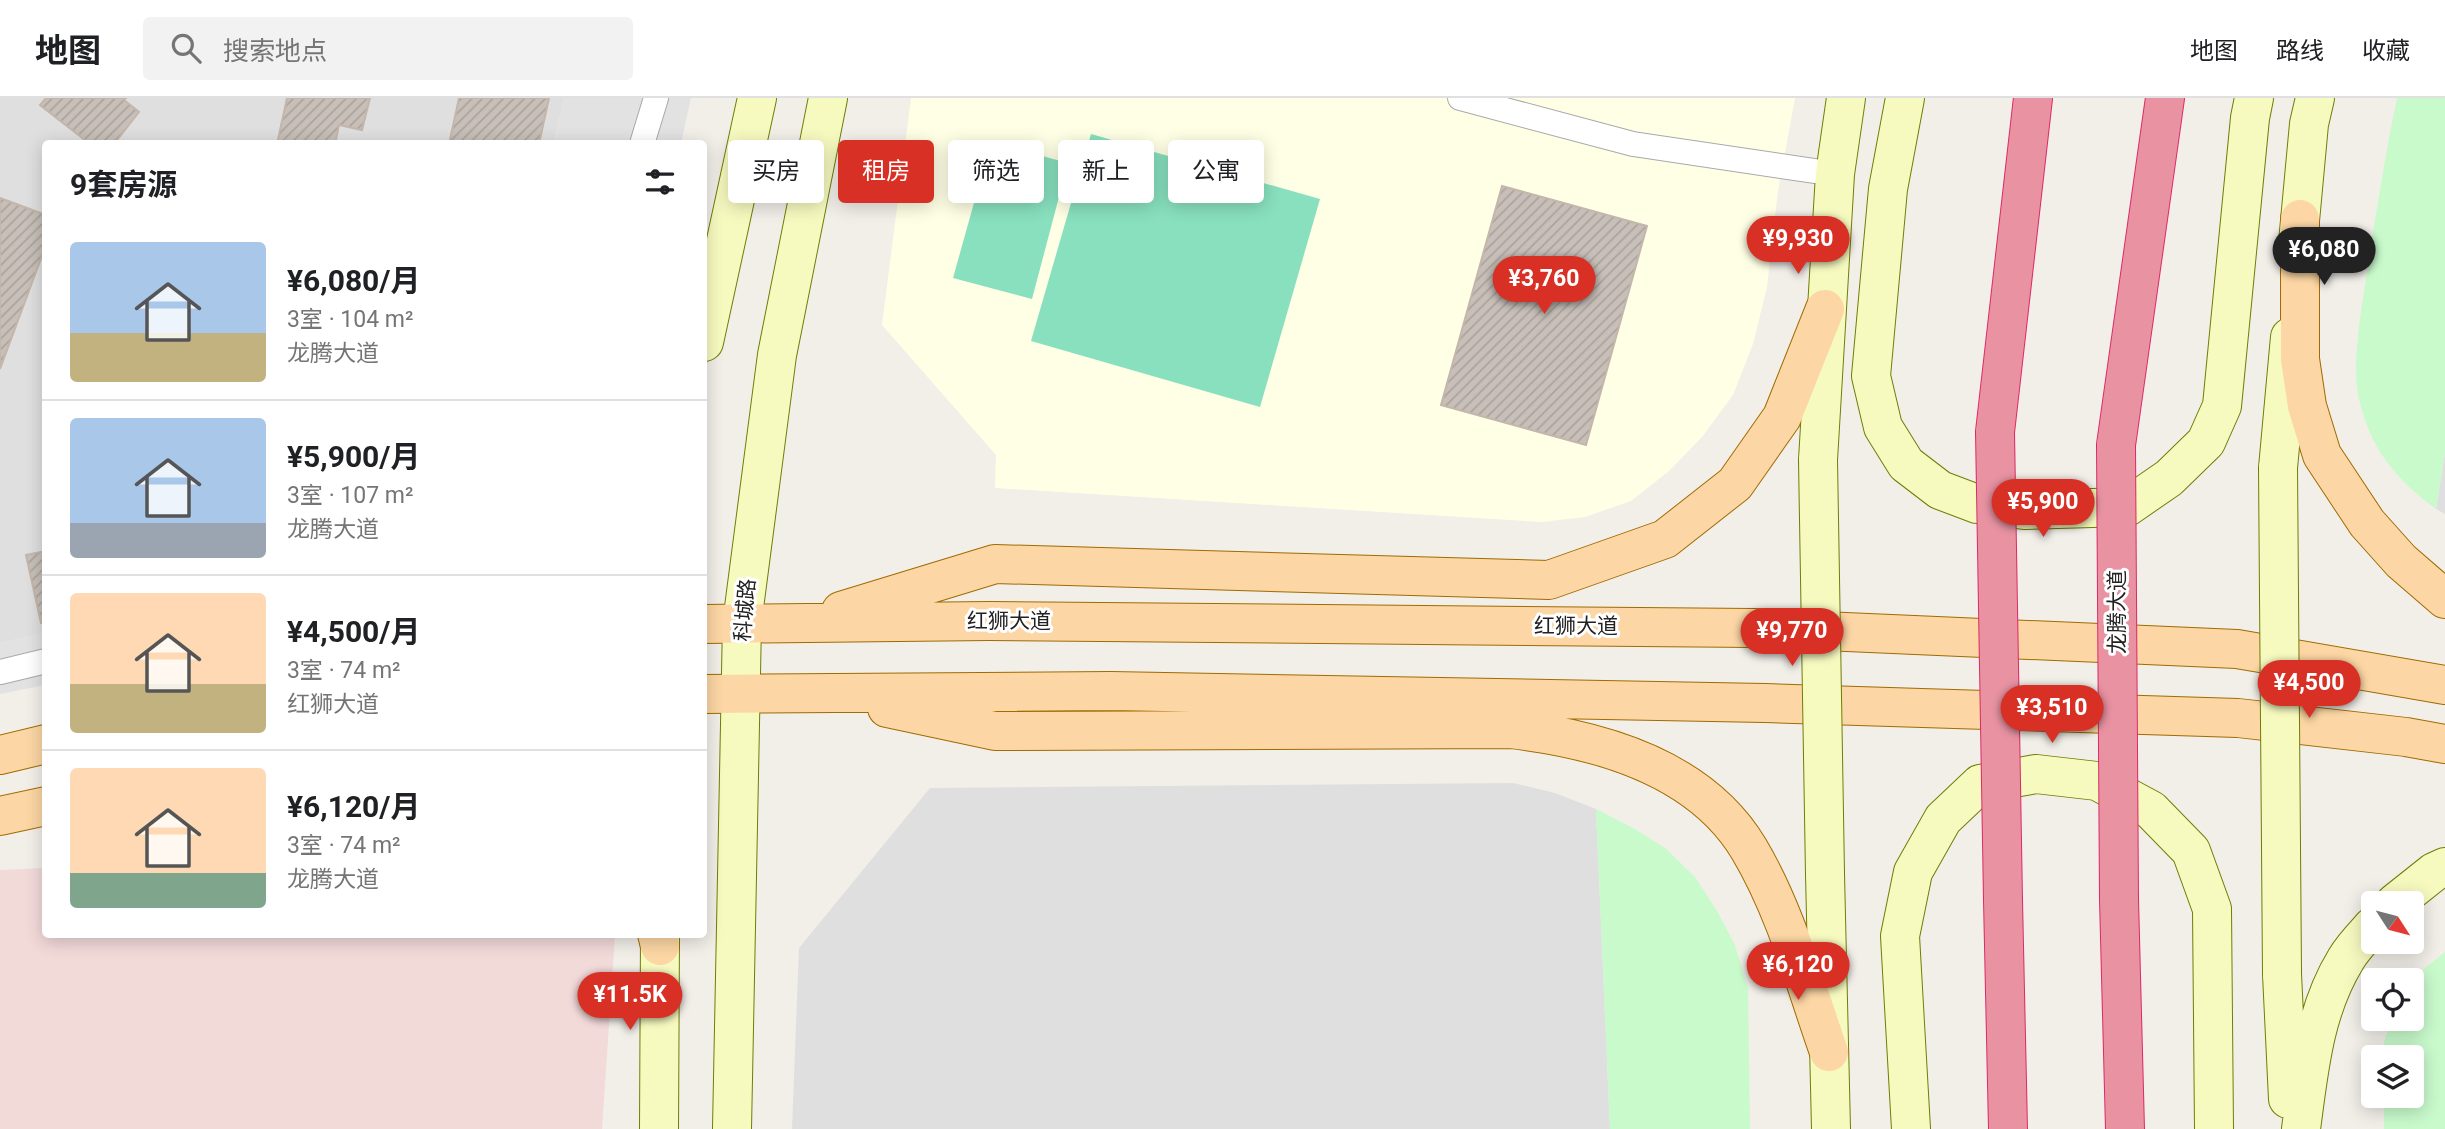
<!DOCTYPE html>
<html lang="zh">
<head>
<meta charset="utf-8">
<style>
  body { margin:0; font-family:Roboto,"Noto Sans SC",sans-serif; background:#f2f2f2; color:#202124; height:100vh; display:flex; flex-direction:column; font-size:26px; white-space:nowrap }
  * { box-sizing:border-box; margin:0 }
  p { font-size:23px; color:#757577 }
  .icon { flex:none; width:38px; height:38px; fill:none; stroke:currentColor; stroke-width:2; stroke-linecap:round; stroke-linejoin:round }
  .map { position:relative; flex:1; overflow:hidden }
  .side { position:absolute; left:42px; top:42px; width:665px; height:798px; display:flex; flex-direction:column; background:#fff; border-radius:7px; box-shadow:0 4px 18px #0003 }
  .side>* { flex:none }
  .banner { position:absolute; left:728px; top:42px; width:665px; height:63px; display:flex; gap:14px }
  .needle { width:46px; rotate:126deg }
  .fabs { position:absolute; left:2361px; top:793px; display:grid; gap:14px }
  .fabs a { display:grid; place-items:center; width:63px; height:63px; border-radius:7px; background:#fff; box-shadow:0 4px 18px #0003; font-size:35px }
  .price { position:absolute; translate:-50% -60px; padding:0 16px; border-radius:24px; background:#d93025; color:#fff; font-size:23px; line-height:46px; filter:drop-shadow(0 2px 4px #0008) }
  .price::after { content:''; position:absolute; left:50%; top:42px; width:21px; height:16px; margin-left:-10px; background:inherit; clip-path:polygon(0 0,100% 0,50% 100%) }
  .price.on { background:#222; color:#fff }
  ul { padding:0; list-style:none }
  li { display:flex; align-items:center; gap:21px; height:175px; padding:0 28px }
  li+li { border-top:2px solid #e0e0e0 }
  li span { display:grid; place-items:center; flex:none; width:196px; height:140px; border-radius:7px; color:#555 }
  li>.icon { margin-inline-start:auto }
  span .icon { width:84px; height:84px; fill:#fffc; stroke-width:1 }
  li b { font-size:30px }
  h2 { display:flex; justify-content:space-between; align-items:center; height:84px; padding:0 28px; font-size:30px }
  .chip { padding:0 24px; border-radius:7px; background:#fff; box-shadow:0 4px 18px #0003; font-size:24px; line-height:63px }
  .chip.on { background:#d93025; color:#fff }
  header { display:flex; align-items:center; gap:42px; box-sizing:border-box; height:98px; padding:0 35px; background:#fff; border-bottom:2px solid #e0e0e0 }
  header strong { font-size:33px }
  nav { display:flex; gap:38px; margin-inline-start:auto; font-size:24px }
  .search { width:490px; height:63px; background:#f2f2f2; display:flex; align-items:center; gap:18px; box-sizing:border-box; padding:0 24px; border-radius:7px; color:#757577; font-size:26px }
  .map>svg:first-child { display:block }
</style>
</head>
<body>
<header>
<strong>地图</strong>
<div class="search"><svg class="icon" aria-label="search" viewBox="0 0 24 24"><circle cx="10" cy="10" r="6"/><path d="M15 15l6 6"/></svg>搜索地点</div>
<nav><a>地图</a><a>路线</a><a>收藏</a></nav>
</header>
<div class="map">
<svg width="2445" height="1031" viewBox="0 0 2445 1031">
  <defs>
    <pattern id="building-hatch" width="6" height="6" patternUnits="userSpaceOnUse" patternTransform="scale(1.75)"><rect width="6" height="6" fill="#c7bfb8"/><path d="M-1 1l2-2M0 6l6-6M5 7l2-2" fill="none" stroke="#aba49e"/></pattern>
  </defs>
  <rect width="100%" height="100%" fill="#f2efe9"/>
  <path fill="#e0dfdf" d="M0,0H564L554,45L46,46L45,535L0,545Z
    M2445,354V416L2436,411Z
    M1513,685L1555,695L1596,711L1610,1031H792L799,850L930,690Z"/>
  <path fill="#f2dad9" d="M45,770L46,836L615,837L602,1031H0V772Z"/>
  <path fill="#ffffe5" d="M911,0H1795L1778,93L1767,189L1753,246L1733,297L1702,339L1669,373L1631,403L1585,419L1542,424L995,390L996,357L882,227Z"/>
  <path fill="#c8facc" d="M2397,0H2445V354L2436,411C2396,382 2370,350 2359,301C2351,268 2362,208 2367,174C2376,115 2385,57 2397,0Z
    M1596,711L1635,731L1665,750L1695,779L1717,813L1735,847L1748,891L1750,1031H1610Z
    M2445,854V1031H2384V998H2412V959H2384V944L2392,921L2412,920V887L2425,870Z"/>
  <path fill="#88e0be" d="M1091,36L1320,101L1260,309L1031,243Z
    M991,44L1068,65L1032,201L953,180Z"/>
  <path fill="#e2e2e2" d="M564,0H691L681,45L554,46Z
    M45,535V587L0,596V545Z"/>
  <path fill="url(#building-hatch)" stroke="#c4b6ab" stroke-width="2" d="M46,0H126L124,2L139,14L114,46H90L40,7Z
    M287,0H370L362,32L339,27L335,46H277Z
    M459,0H549L539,46H449Z
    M1502,88L1647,128L1586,347L1441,307Z
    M0,100L46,117V147L0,271Z
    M46,453V524L41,525L26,457Z"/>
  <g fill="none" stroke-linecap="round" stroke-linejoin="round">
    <g stroke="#a9a9a9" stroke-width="26">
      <path id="lane" d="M1460,0L1633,46L1835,76
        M642,46L656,0
        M0,574L46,563"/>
    </g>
    <g stroke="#707d05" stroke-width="40">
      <path id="secondary" d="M1905,0L1888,91L1871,278L1883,329L1906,366L1940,392L1977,406L2024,412L2127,409L2169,380L2206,344L2222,308L2250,20L2254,0
        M2297,155L2309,26L2315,0
        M704,244L757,0
        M1818,362L1835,76L1846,0
        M2278,370L2290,239
        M1825,776L1831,1031
        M2395,805L2434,774L2445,769
        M2282,876L2288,1001
        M659,1031L660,836
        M732,1031L742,525L777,257L828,0
        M1911,1031L1900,838L1913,774L1943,721L1980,686L2036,676L2097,683L2151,712L2191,753L2212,811L2214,1031
        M2301,1031C2309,972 2314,913 2346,861C2353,849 2364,838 2373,828"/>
    </g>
    <g stroke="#a06b00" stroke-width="40">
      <path id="primary" d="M2300,121V261L2307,308L2322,357L2367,425L2401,463L2445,501
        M841,513L995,466L1549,482L1665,441L1735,386L1782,319L1825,211
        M704,526L989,523L1754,530L2237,551L2445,587
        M704,596L1111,593L1765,605L2238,620L2406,639L2445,646
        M887,610L995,633L1510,631C1598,641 1700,669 1749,751C1786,813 1805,886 1829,954
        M0,657L46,646
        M0,718L46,708
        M657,836L660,848"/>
    </g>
    <g stroke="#dc2a67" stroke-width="40">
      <path id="highway" d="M1995,334L2033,0
        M2116,347L2165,0
        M2119,801L2125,1031
        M2003,802L2008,1031"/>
    </g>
    <use href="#lane" stroke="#fff" stroke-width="24"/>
    <use href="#secondary" stroke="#f7fabf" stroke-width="38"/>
    <use href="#primary" stroke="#fcd6a4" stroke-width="38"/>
    <use href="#highway" stroke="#e892a2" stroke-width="38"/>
    <g stroke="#707d05" stroke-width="40" stroke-linecap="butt">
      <path id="secondary-bridge" d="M1818,362L1825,776
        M2278,370L2282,876"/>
    </g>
    <g stroke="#dc2a67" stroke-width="40" stroke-linecap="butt">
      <path id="highway-bridge" d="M1995,334L2003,802
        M2116,347L2119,801"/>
    </g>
    <use href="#secondary-bridge" stroke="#f7fabf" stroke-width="38"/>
    <use href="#highway-bridge" stroke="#e892a2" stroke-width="38"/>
  </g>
  <g text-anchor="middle" stroke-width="6" stroke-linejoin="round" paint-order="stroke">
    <g font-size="21" fill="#222" stroke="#fff">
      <text transform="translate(745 512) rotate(-85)" y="7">科城路</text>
      <text transform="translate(2117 514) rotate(-90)" y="7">龙腾大道</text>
      <text x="1009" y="530">红狮大道</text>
      <text x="1576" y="535">红狮大道</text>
    </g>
  </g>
</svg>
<div class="fabs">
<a><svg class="needle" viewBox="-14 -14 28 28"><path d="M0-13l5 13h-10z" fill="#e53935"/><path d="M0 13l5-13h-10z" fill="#757577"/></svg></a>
<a><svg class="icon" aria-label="locate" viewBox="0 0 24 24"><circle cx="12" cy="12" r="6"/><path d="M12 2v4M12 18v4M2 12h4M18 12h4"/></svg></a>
<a><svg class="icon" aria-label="layers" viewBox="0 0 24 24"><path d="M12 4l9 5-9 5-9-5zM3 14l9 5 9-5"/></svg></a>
</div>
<b class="price" style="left:1798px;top:178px">¥9,930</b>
<b class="price on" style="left:2324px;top:189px">¥6,080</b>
<b class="price" style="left:1544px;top:218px">¥3,760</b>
<b class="price" style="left:2043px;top:441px">¥5,900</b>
<b class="price" style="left:1792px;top:570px">¥9,770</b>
<b class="price" style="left:2309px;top:622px">¥4,500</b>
<b class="price" style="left:2052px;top:647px">¥3,510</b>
<b class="price" style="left:1798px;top:904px">¥6,120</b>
<b class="price" style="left:630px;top:934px">¥11.5K</b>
<div class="banner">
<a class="chip">买房</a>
<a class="chip on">租房</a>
<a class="chip">筛选</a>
<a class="chip">新上</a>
<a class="chip">公寓</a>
</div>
<section class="side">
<h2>9套房源<svg class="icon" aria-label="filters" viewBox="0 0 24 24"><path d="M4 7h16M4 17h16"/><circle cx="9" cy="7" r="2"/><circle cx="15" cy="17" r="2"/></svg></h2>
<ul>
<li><span style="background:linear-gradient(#a9c7e8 65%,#c2b280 0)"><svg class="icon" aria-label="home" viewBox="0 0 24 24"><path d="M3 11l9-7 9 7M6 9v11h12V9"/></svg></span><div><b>¥6,080/月</b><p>3室 · 104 m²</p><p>龙腾大道</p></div></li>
<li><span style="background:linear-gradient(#a9c7e8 75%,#9aa5b1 0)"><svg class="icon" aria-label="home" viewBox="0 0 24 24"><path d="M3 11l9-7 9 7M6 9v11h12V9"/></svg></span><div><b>¥5,900/月</b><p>3室 · 107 m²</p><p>龙腾大道</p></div></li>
<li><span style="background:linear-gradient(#ffd9b3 65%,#c2b280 0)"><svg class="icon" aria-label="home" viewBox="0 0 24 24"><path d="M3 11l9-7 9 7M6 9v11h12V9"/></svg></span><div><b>¥4,500/月</b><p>3室 · 74 m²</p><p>红狮大道</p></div></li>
<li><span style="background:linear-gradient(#ffd9b3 75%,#7fa58c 0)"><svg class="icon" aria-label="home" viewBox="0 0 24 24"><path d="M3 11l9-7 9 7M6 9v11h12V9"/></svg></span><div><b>¥6,120/月</b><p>3室 · 74 m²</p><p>龙腾大道</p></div></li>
</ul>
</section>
</div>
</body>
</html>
